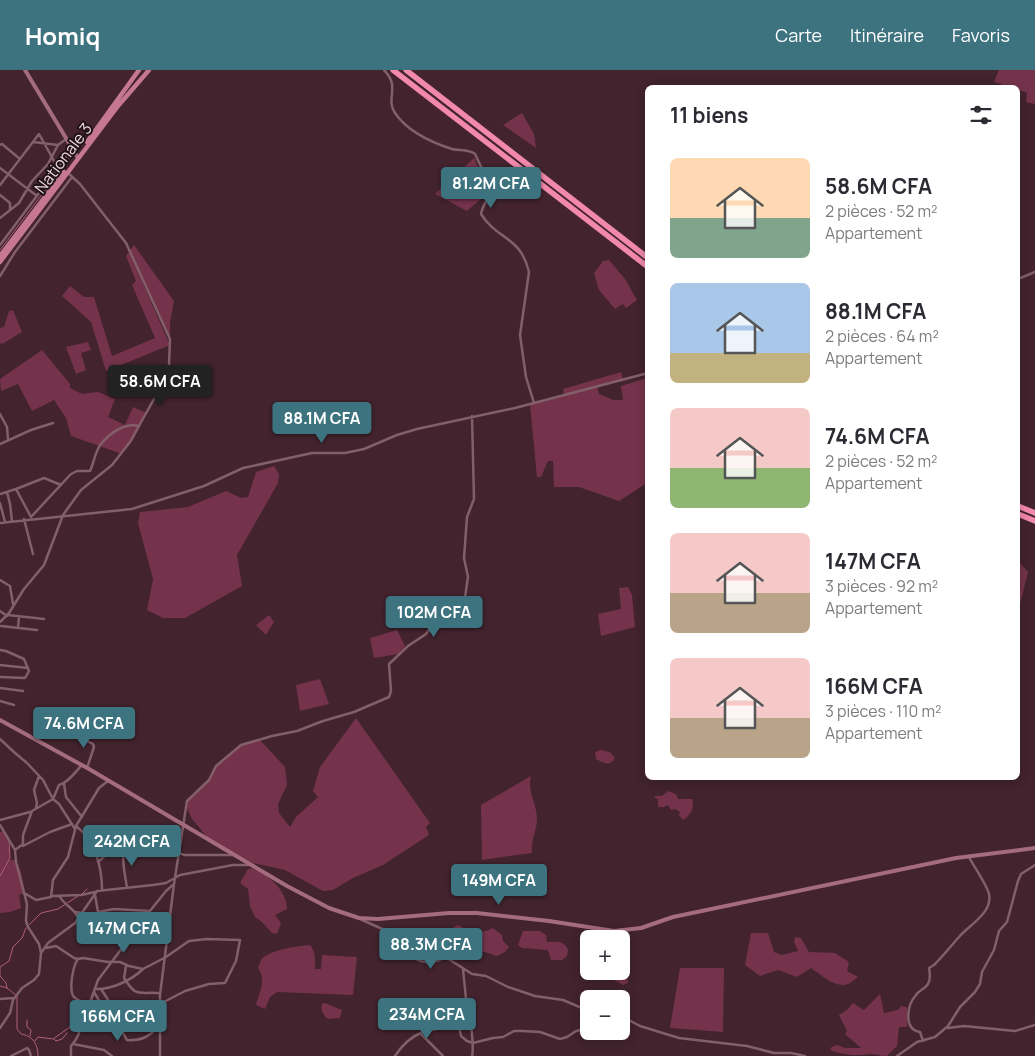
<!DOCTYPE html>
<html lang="fr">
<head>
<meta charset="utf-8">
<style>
  body { margin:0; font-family:Manrope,sans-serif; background:#f2f2f3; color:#2b2b33; height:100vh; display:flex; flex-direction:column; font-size:19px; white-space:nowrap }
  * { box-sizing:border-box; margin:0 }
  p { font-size:16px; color:#7c7c81 }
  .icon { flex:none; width:28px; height:28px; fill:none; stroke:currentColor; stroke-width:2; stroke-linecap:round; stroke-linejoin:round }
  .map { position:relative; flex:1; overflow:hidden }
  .side { position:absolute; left:645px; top:15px; width:375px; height:695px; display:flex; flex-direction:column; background:#fff; border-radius:8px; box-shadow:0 2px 12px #0003 }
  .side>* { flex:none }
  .controls { position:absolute; left:580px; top:860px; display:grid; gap:10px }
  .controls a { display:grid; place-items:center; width:50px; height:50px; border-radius:8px; background:#fff; box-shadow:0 2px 12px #0003; font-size:25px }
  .price { position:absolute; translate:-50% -42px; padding:0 11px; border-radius:5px; background:#3d737f; color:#fff; font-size:16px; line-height:32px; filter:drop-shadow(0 1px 2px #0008) }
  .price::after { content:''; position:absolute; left:50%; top:30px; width:15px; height:11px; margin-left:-8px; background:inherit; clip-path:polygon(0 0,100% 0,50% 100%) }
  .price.active { background:#222; color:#fff }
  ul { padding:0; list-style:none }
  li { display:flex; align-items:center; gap:15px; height:125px; padding:0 25px }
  li span { display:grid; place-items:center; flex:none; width:140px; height:100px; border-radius:8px; color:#555 }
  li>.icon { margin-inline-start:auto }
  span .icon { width:60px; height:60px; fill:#fffc; stroke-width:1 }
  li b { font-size:21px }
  h2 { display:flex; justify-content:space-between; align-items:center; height:60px; padding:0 25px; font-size:21px }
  header { display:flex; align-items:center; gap:30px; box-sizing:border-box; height:70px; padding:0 25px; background:#3d737f; color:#fff }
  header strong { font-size:24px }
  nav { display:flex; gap:28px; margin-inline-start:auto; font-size:18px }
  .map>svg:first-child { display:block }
</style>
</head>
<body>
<header>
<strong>Homiq</strong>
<nav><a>Carte</a><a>Itinéraire</a><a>Favoris</a></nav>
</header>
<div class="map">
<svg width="1035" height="986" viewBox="0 0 1035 986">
  <rect width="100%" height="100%" fill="#42232e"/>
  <path fill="#74334b" d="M999,0H1035V34L1026,32L1027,23L1018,20V18L1010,17L994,12Z
    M522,43L534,64L536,78L503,55Z
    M474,88L489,122L467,141L435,124Z
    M134,175L174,231L170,253V268L130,180Z
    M129,182L170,275L106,301L91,252L62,226L70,216L84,227H94L112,286L155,268L132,215L136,211L126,186Z
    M609,190L625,209L637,230L626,238L623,234L615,239L599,220L594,203L603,191Z
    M13,240L22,262L2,274L0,273V258L4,257L9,241Z
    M88,272L91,280L81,283L86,300L76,304L66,277Z
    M42,280L70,314V318L82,324L98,322L115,329L108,347L125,355L133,337L147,343L133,370L122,384L71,366L66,348L54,330L32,341L18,314L1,321L0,309Z
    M621,302L623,310L597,317L599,324L613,330H623L621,316L647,308V413L619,431L579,417H554L553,391H548L541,407H537L530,334L564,325L563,319Z
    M274,396L279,404L278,413L237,485L242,516L185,548H163L147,540L153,509L138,453L140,442L188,437L226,421L241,428L248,427L256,402Z
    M1018,491L1028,502L1021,531L1018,532Z
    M628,517L632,525L635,557L601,566L598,544L621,539L619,518Z
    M269,545L274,552L266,565L256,555Z
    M397,560L405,576L398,584L374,588L370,568Z
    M320,609L329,634L300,641L296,615Z
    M356,648L430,753L426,757L429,765L383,795L353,808L333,820L323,821L285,800L253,793L208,768L192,749L187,738L188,731L210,710L217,696L236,678L241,675L260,670L285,697L287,715L278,734L279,743L290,757L296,747L318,727L313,721L320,697Z
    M601,680L610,682L615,688C610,697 604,693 596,689L595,682Z
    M531,706C527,721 536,732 537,747C538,757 531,769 532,783L482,790L481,735Z
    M668,721L676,724L678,729H692C695,738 691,745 683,750L679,745L680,742L675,739L671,740L668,735L664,737H658V729L655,728V726H662Z
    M4,761L8,768L10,790H16L21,802L25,823L19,825L21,838L10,842L0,843V762Z
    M251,798C267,802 288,822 287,839L275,845L281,853L277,864L272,863L262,852L255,847L250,836L248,819L241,814V811L248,799Z
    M458,855C473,863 477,865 493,858L502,865L503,871L509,877L505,882L497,886L466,876H458L448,864L452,858Z
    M523,861H540L546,865L547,872C556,872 564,870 568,880L567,886L562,890H551L548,880L522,878L518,875Z
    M751,863H768L774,882L782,885L798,881L794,872L795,867L801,868L809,882L835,883L849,892L847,901L858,907C854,910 849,915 844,915C833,916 820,904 811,898L797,907L778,900L760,906L745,895Z
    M310,875C316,882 315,891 315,899H321L322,885L357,887L353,925L277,922L270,927L265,939L256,935C259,923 267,910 258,898C259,895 260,893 261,890C268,880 298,876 310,875Z
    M680,898H724L723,962L670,958Z
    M597,901H621L625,908L628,910V913L623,915L608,907H603Z
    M880,924L884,943L898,940L901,936L907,937V957H899L897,976L887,986C881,986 875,984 870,984C854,986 847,985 832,981L830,978L837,975L845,978H861L845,964L847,961L839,945L848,939L853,933L864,940Z
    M325,933L342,940L340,948L328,949C323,945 320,940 322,934Z"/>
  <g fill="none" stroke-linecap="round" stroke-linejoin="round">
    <path stroke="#b05f7a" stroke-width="1" d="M0,180L71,86
      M0,806L10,788L9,772
      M82,824L87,819
      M29,855L41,843L58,839L78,826
      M0,916L7,918L17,926V959L21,964C33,966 38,974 38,986
      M7,918L6,913L0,906V897L9,891L13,877L22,868L26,858
      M27,950V957L31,960L30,966
      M54,969L56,971L62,969L67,963
      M35,971L38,967L53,969L70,957L72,951L84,939"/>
    <path stroke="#835f6a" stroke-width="2.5" d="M384,0C401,17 385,28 395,43C408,62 430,72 452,79C460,81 468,79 475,84L484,103L494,109C495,123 483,131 481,144C498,171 520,165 529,202L520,265L526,307L534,333
      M33,72L58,75L66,69
      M0,75L2,74L20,89
      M0,98L37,126
      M0,115L39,64L58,98
      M0,125L10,133V140
      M0,148L19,133L32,111L48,94L58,75
      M0,175L72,79
      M0,206L15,182L72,107
      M1018,209L1035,202
      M0,344L7,357L8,370
      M0,374L31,360L53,353
      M16,419L31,447
      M7,422L10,434L12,451
      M0,424L16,419L44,408L61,415
      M0,433L5,452
      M31,447L71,404L77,401H90C94,393 95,381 101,374C110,363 125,352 139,356
      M24,449L33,484
      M0,453L132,439L204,416L243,398L312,383H345L364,379L397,365L417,359L515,338L648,303
      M0,510L10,516L13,534
      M0,541L7,546
      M8,545L44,549
      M0,552L9,543L24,519L44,495L63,445L81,420L112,395L130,372L164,311L169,295L170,269L126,173L80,114L68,103
      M1,556L37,560
      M18,558L19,547
      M0,580L6,581L24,589L29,601L25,608L0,607
      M0,595L28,598
      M0,618L23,621
      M0,631L14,635
      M85,667V670L93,674L94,677L87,698
      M0,669L15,683L27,693L43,710L53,729L59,734L75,759
      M64,714L66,727L82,747
      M36,738L37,733L34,720L39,706
      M0,750L30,742
      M0,755L15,780L16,792L27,834L26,851L28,857L39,874L41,883L39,904L34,910L22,918L13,930L10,943L0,958
      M76,756C95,770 102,797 102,820
      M23,776L50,762L72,754
      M125,776C121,790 125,804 127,818
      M15,780L23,774V765L32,741L53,729L59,715C68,713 75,702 82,695
      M98,792L108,783L129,775H152L185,785H234
      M26,824L36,830L51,827L53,810L68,787L76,756L99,718L108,711
      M95,825L98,842L99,866
      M52,826L81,825L95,822
      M60,827C64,834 72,838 76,844C85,858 92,868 110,867L120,860L138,856
      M75,842L98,845
      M98,842L114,839L150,841
      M360,849L447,888L472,904L486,906L508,917L535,926L563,930L589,941
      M405,869C409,874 410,882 414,887C420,894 438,893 444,887
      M46,878L56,876L74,888L78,889
      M41,883L48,873L75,853L97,821L153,815L166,813L180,805L233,795H249
      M126,896L124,908C136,927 137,922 158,923
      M463,899L467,939L461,949L460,961L461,966L467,971L473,973L493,968L503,967L514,961H522L540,962L560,969L567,967L576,961L585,959L589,956
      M95,919C111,920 132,910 143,899
      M101,919L116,942V945L110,951
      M94,922L117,961L123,963L127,970C141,971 149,967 159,956
      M0,929L14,928
      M88,934C83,932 76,930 73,926C69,918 73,895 78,889L83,888L108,892H120L129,896L143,899L166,887L189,871L207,869L240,870L236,891L225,913L209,914L185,921L160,934
      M467,939C471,944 474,980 472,986
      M621,946L640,956L679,968L747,976L774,983H791L805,986
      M948,958L964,956L1015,961L1035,955
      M420,963L443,986
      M923,971L920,962C903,959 907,935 916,925C919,920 925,919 928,914C931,909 930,903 929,898L934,895C943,886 951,876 959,867C969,855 993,843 989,824C987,815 974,797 969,787
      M73,974L104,980L112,986
      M11,986L27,978L29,980L31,986
      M71,986V976C78,968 83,959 79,948L91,930L98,910L150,841L166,821L174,814
      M160,986V925L174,814L187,731L209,710L216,696L241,675L272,666L297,661L323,651L354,642L389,627L391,621L389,594L408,576L426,564L432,556L450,542L464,534L468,507L464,488L467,447L474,429L472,346
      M395,986C411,961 431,957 459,958
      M897,986L917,972L935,967L948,956L960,937L975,922L980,914L982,902L994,880L999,861L1007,852L1018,811L1021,804L1035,795"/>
    <path stroke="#a46c7e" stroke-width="4" d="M25,0L78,88
      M0,650L89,699L287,816L329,838L359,848L378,849L449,843H477L549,851L614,861L641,858L673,847L956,788L1035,778"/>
    <path stroke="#c67892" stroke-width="4.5" d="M87,72L139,0
      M0,186L64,102
      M0,192L118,36L149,0"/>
    <path stroke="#f289ac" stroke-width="5.5" d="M393,0L648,197
      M406,0L648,188
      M1018,436L1035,443
      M1018,444L1035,451"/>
  </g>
  <g text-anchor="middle" stroke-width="4" stroke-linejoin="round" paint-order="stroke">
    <g font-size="16" fill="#edd8dd" stroke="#201216">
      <text transform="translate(63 88) rotate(-53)" y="6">Nationale 3</text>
    </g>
  </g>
</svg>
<div class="controls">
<a>+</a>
<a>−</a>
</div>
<b class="price" style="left:491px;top:139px">81.2M CFA</b>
<b class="price active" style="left:160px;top:337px">58.6M CFA</b>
<b class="price" style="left:322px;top:374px">88.1M CFA</b>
<b class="price" style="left:434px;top:568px">102M CFA</b>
<b class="price" style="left:84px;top:679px">74.6M CFA</b>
<b class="price" style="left:132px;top:797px">242M CFA</b>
<b class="price" style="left:499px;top:836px">149M CFA</b>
<b class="price" style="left:124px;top:884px">147M CFA</b>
<b class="price" style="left:431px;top:900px">88.3M CFA</b>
<b class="price" style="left:427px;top:970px">234M CFA</b>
<b class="price" style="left:118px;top:972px">166M CFA</b>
<section class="side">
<h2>11 biens<svg class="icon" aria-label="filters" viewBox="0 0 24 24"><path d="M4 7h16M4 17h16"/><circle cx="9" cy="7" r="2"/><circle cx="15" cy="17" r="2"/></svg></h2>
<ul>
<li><span style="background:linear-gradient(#ffd9b3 60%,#7fa58c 0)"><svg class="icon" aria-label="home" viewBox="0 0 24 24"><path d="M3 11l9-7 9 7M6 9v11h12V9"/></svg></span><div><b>58.6M CFA</b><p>2 pièces · 52 m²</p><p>Appartement</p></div></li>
<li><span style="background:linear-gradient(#a9c7e8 70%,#c2b280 0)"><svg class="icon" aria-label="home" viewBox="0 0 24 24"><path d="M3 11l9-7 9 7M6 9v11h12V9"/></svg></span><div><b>88.1M CFA</b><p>2 pièces · 64 m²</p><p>Appartement</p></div></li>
<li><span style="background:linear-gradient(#f6c9c9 60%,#8fb573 0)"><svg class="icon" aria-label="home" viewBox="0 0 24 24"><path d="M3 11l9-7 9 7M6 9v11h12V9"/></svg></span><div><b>74.6M CFA</b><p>2 pièces · 52 m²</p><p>Appartement</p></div></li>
<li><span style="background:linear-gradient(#f6c9c9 60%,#b9a48a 0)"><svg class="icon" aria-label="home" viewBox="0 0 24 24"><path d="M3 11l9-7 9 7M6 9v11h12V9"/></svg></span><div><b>147M CFA</b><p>3 pièces · 92 m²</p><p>Appartement</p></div></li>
<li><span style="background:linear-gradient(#f6c9c9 60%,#b9a48a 0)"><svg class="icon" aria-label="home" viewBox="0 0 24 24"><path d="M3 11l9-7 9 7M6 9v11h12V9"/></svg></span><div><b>166M CFA</b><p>3 pièces · 110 m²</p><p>Appartement</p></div></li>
</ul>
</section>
</div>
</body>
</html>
